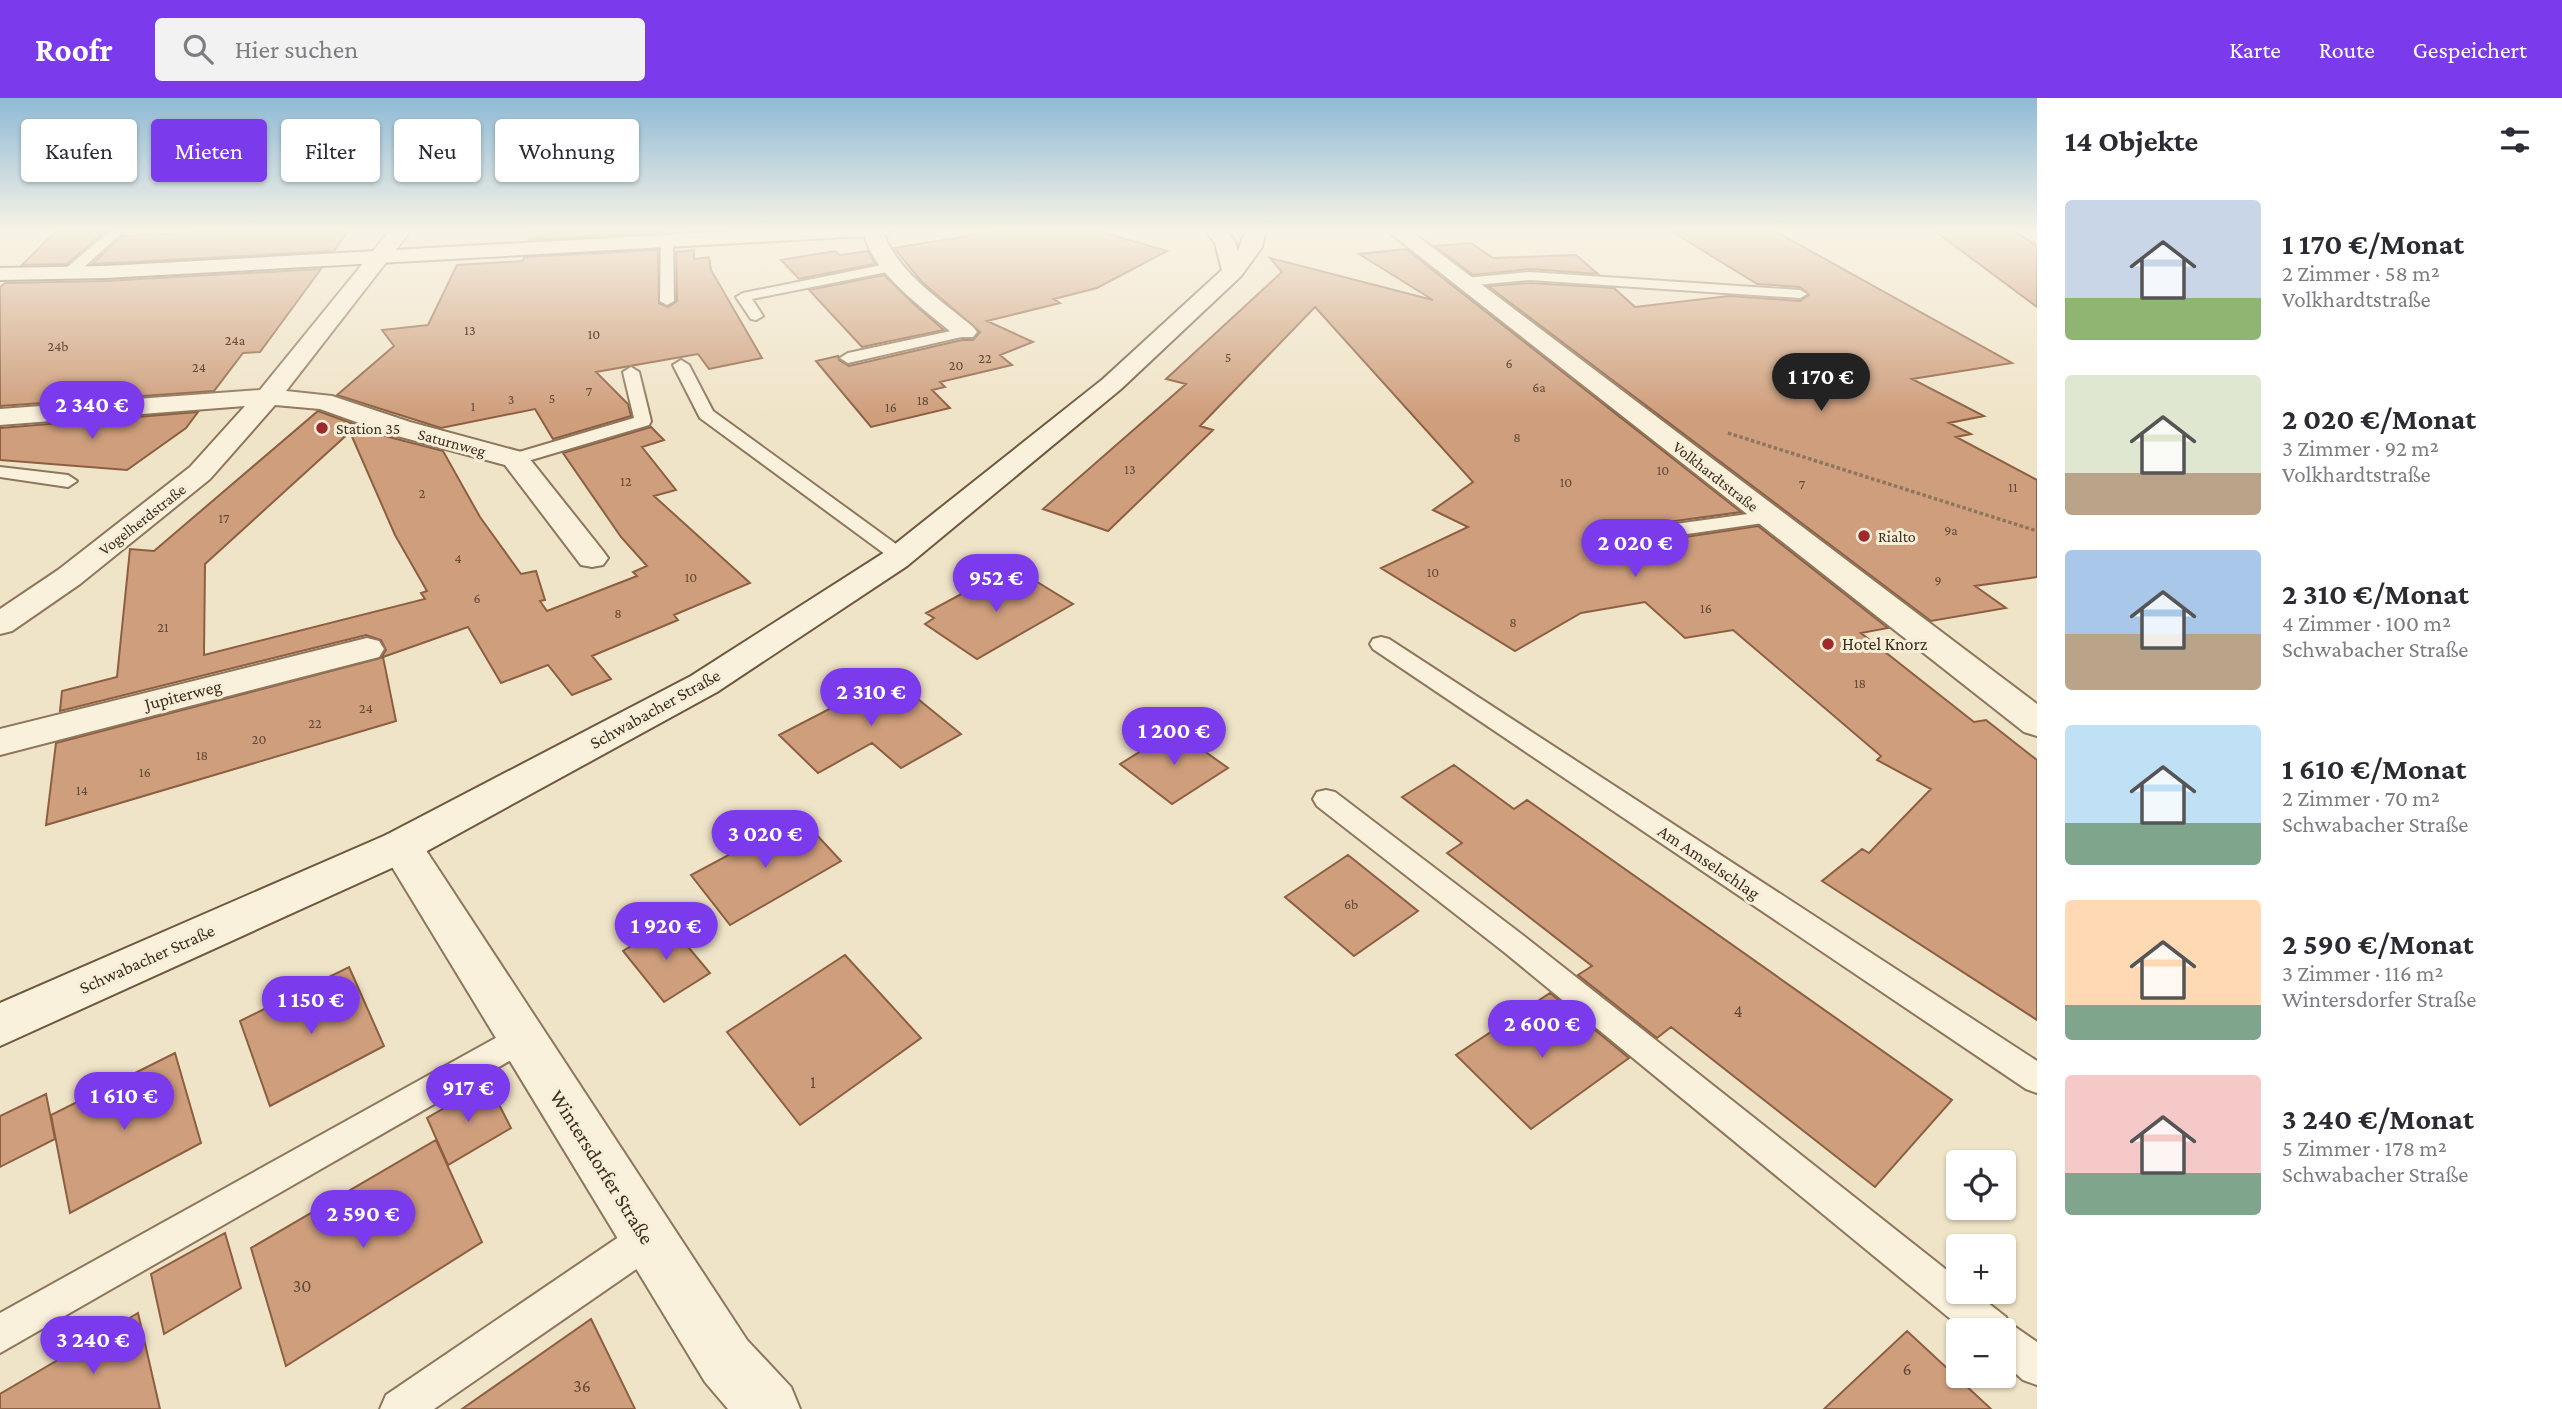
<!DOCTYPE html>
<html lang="de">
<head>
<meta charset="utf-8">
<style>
  body { margin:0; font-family:"Crimson Pro",serif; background:#f2f2f3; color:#2b2b33; height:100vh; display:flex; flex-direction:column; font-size:26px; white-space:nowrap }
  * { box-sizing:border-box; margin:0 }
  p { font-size:23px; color:#7c7c81 }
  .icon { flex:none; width:38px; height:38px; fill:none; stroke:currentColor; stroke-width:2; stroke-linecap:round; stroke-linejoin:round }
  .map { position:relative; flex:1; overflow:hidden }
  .side { display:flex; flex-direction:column; background:#fff; width:525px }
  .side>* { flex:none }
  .hud { position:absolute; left:21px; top:21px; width:665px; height:63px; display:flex; gap:14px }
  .tools { position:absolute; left:1946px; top:1052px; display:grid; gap:14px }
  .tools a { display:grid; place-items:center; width:70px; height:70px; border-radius:7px; background:#fff; box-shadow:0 2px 5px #0004; font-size:35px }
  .price { position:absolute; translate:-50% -60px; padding:0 16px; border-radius:24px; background:#7c3aed; color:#fff; font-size:23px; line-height:46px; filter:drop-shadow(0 2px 4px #0008) }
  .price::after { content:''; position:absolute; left:50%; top:42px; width:21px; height:16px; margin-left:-10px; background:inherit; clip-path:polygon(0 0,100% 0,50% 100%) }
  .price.current { background:#222; color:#fff }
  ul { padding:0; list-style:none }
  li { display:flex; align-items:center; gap:21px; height:175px; padding:0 28px }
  li span { display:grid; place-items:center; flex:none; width:196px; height:140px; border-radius:7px; color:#555 }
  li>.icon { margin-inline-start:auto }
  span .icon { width:84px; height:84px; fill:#fffc; stroke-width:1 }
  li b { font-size:30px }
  h2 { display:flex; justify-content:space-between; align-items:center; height:84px; padding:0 28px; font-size:30px }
  .tag { padding:0 24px; border-radius:7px; background:#fff; box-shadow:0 2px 5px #0004; font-size:24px; line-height:63px }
  .tag.current { background:#7c3aed; color:#fff }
  header { display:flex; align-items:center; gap:42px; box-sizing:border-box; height:98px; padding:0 35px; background:#7c3aed; color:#fff }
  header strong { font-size:33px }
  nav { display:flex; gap:38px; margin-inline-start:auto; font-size:24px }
  .search { width:490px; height:63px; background:#f2f2f3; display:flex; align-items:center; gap:18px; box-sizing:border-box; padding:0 24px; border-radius:7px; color:#7c7c81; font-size:26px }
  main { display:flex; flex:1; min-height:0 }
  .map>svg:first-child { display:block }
</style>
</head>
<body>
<header>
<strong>Roofr</strong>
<div class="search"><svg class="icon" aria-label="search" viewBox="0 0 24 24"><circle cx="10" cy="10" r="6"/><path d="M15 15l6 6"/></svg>Hier suchen</div>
<nav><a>Karte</a><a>Route</a><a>Gespeichert</a></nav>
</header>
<main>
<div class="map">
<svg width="2037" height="1311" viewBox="0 0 2037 1311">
  <rect width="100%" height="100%" fill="#f0e4c8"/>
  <path fill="#cf9f7d" stroke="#8d5f41" stroke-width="2" fill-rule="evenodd" d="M58,131H108L67,166L22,167Z
    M257,131H349L334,153L92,166L122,138Z
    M531,131H665V134L529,142Z
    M1011,131H1091L1167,153L1097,190L1054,201L1060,205L987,223L1033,244L1000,257L1012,267L940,284L945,289L932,292L950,310L871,329L816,263L838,258L839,262L849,268L962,242H973L980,234L922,184L894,150Z
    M1668,131H1771L2012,265L1912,281L1984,318L1949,325L1971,336L1956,339L2037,382V479L1975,488L2006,510L1931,523L1488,188L1530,185L1614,190L1635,209L1729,198L1800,203L1809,197L1800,189L1757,186Z
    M1932,131H2011L2037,148V209Z
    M1471,145L1493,160L1576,157L1598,176L1530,171L1473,177L1435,148Z
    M1406,151L1741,414L1646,427L1635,434V438L1646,445L1758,428L1888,530L1861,535L1974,624L1986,622L2037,662V922L1822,783L1862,751L1869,755L1931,691L1877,662L1881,658L1733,532L1685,540L1645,504L1581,515L1515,553L1381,470L1468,429L1433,412L1473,384L1315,209L1200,328L1213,332L1108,433L1043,411L1186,286L1166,281L1282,174L1270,160L1433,202L1359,156Z
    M658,152L659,205L668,209L677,203L676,154L694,152V161L709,159L711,172L762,260L709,271L698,256L596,274L628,306L631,318L553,341L535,311L441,330L337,297L394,248L382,232L428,227L457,167L523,163L524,159Z
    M835,153L840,157L868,153L875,166L799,181L781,162Z
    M321,171L260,254L243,255L214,293L0,308V189L5,185L105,183Z
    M884,177L914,206L944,232L862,249L809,192Z
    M318,313L389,339L443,353L480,419L521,476L536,473L545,502L540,503L547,513L637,478L633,474L647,468L621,439L563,355L651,329L664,342L642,349L676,392L654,398L750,485L674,517L678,522L592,558L611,581L572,597L548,567L501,585L468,529L383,559L396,623L46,727L56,645L381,560L386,552L381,542L366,537L60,613L62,593L117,579L130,451L154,453ZM350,334L395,437L427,493L421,495L425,501L204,557L205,466Z
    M198,314L186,330L127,372L0,362V330Z
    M1021,474L1073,506L977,561L925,526L934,520L926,515L967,493L976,498Z
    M891,579L961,636L901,670L872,645L818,675L779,637Z
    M1175,632L1228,670L1172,706L1120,666Z
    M1454,667L1514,711L1527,702L1952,1002L1875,1089L1671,929L1657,940L1578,877L1592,868L1447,755L1462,745L1402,699Z
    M800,719L841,763L730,827L691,777Z
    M1348,757L1418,813L1354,858L1285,799Z
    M668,825L710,875L664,904L623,853Z
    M845,857L921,940L800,1027L727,934Z
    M349,869L384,948L270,1008L240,923Z
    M1550,895L1629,960L1531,1031L1456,957Z
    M175,955L201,1045L70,1115L51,1017Z
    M488,985L511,1030L448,1067L427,1020Z
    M46,996L55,1041L0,1069V1018Z
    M436,1042L482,1144L286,1268L251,1150Z
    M225,1135L241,1190L164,1236L151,1176Z
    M138,1215L160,1311H0V1296Z
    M591,1221L635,1311H462Z
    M1907,1233L1991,1311H1824Z"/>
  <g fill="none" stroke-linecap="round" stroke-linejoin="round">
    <g stroke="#8d765c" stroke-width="4">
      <path id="lane" d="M112,131H126L74,178H64V172Z
        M667,138L673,142L674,203L667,207L660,203L661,142Z
        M892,165L899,169L897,172L752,201L763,218L756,222L751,221L736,199L743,195Z
        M1530,174L1800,192L1807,196L1800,200L1530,182L1465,188L1458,184L1465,180Z
        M965,230L970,231L972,234L970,237L848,265L840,260L848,255Z
        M681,262L689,267L713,313L907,454L910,458L907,462H893L700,320L673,267Z
        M631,269L639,274L651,323L649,327L521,365H509L506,361L509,357L634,320L623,274Z
        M0,369L68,377L77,383L68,389L0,379Z
        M1770,413L1777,415L1780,419L1777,423L1646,442L1636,436L1646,430Z
        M1381,539L1389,541L2037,963V995L2026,991L1373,551L1370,546L1373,541Z
        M1326,692L1335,694L1524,838L1958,1181V1194H1974L2006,1219L2008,1224L2037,1244V1287L2023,1282L2004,1265V1232H1964L1504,854L1317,708L1313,701L1317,694Z
        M521,926L532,930L536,940L532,950L0,1255V1215Z
        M648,1123L661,1128L666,1141L661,1154L434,1311H380L386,1297L635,1128Z"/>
    </g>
    <g stroke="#8d765c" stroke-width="4">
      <path id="street" d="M391,131H412L286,293L332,298L410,324L525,355L603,453L608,460L603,467L592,469L581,467L505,367L390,336L320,311L275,307L210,381L80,486L12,533L0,536V511L58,472L190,369L245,308L0,327V311L260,292Z
        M864,131H882C896,174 940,201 973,229L977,234L973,239H957C928,214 866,171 864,131Z
        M1385,131H1408L2037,606V638L2024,634Z
        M367,540L379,543L384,551L379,559L0,657V631Z
        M401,732L416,737L747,1242L791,1289L800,1311H728L705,1284L386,759L380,748L386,737Z"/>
    </g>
    <g stroke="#6f573f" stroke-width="4">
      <path id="secondary" d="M773,131H894L884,137L105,180L0,182V170L105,168Z
        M1204,131H1225L1235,144L1238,153L1246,131H1266L1262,149L1241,178L1121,291L907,468L717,594L416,759L0,948V905L386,737L691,578L885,454L1103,281L1222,172L1215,145Z"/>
    </g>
    <path stroke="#8d765c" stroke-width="3.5" stroke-dasharray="3.5 2.5" stroke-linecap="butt" d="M1728,335L2037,433"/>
    <use href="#lane" fill="#faf1dc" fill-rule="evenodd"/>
    <use href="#street" fill="#faf1dc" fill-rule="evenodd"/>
    <use href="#secondary" fill="#faf1dc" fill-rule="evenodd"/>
  </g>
  <linearGradient id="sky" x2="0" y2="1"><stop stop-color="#8fbad6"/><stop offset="0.42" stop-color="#f8f3e6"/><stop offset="1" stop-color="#f8f3e6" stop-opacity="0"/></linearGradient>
  <rect width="2037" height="315" fill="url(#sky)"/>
  <g fill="#9e2a2b" stroke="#f7eed8" stroke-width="2.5">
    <circle cx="322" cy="330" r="7"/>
    <circle cx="1864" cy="438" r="7"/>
    <circle cx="1828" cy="546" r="7"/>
  </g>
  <g text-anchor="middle" stroke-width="6" stroke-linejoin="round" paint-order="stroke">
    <g font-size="14" fill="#624a37">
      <text x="470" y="237">13</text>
      <text x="594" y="241">10</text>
      <text x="235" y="247">24a</text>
      <text x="58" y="253">24b</text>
      <text x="1228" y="264">5</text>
      <text x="985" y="265">22</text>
      <text x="1509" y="270">6</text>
      <text x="956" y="272">20</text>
      <text x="199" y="274">24</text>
      <text x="1539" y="294">6a</text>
      <text x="589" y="298">7</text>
      <text x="552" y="305">5</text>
      <text x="511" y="306">3</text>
      <text x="923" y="307">18</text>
      <text x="473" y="313">1</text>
      <text x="891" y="314">16</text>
      <text x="1517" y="344">8</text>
      <text x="1130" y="376">13</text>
      <text x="1663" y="377">10</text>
      <text x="626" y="388">12</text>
      <text x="1566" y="389">10</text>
      <text x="1802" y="391">7</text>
      <text x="2013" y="394">11</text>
      <text x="422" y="400">2</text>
      <text x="224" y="425">17</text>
      <text x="1951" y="437">9a</text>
      <text x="458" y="465">4</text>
      <text x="1433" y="479">10</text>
      <text x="691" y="484">10</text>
      <text x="1938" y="487">9</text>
      <text x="477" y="505">6</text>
      <text x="1706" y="515">16</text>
      <text x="618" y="520">8</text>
      <text x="1513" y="529">8</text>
      <text x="163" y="534">21</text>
      <text x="1860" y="590">18</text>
      <text x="366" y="615">24</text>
      <text x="315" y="630">22</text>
      <text x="259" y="646">20</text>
      <text x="202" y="662">18</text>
      <text x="145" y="679">16</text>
      <text x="82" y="697">14</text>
      <text x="1351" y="811">6b</text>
    </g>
    <g font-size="16" fill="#3d2e20" stroke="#f7eed8" text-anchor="start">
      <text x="336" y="336">Station 35</text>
      <text x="1878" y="444">Rialto</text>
    </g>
    <g font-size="16" fill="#3d2e20" stroke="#f7eed8">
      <text transform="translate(452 344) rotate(15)" y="6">Saturnweg</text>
      <text transform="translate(1716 378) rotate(38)" y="6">Volkhardtstraße</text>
      <text transform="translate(142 421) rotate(-38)" y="6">Vogelherdstraße</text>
    </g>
    <g font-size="18" fill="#3d2e20" stroke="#f7eed8" text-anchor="start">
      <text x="1842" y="552">Hotel Knorz</text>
    </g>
    <g font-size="18" fill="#3d2e20" stroke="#f7eed8">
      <text transform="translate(183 597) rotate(-14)" y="6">Jupiterweg</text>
      <text transform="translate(655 611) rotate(-29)" y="6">Schwabacher Straße</text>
      <text transform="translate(1709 764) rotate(34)" y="6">Am Amselschlag</text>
      <text transform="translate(147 861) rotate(-24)" y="6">Schwabacher Straße</text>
    </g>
    <g font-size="18" fill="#624a37">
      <text x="1738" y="919">4</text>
      <text x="813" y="990">1</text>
      <text x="302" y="1194">30</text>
      <text x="1907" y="1277">6</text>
      <text x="582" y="1294">36</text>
    </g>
    <g font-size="21" fill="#3d2e20" stroke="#f7eed8">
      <text transform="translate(602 1069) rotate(58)" y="7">Wintersdorfer Straße</text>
    </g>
  </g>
</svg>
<div class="tools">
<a><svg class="icon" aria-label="locate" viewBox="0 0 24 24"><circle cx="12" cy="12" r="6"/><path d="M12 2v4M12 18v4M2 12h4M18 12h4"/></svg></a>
<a>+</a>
<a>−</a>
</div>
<b class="price current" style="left:1821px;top:315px">1 170 €</b>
<b class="price" style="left:92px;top:343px">2 340 €</b>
<b class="price" style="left:1635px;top:481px">2 020 €</b>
<b class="price" style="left:996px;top:516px">952 €</b>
<b class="price" style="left:871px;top:630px">2 310 €</b>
<b class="price" style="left:1174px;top:669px">1 200 €</b>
<b class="price" style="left:765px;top:772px">3 020 €</b>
<b class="price" style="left:666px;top:864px">1 920 €</b>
<b class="price" style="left:311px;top:938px">1 150 €</b>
<b class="price" style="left:1542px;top:962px">2 600 €</b>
<b class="price" style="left:468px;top:1026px">917 €</b>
<b class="price" style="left:124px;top:1034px">1 610 €</b>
<b class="price" style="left:363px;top:1152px">2 590 €</b>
<b class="price" style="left:93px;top:1278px">3 240 €</b>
<div class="hud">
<a class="tag">Kaufen</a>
<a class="tag current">Mieten</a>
<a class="tag">Filter</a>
<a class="tag">Neu</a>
<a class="tag">Wohnung</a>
</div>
</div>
<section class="side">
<h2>14 Objekte<svg class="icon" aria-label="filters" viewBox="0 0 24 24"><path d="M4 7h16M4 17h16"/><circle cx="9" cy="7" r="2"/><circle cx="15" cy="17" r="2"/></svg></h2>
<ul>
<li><span style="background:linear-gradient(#c9d6e8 70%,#8fb573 0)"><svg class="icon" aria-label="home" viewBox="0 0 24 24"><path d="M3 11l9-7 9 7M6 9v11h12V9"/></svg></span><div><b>1 170 €/Monat</b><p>2 Zimmer · 58 m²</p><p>Volkhardtstraße</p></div></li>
<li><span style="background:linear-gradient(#dfe7d0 70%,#b9a48a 0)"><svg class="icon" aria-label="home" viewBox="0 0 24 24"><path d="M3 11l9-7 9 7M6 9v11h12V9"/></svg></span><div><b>2 020 €/Monat</b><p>3 Zimmer · 92 m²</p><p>Volkhardtstraße</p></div></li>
<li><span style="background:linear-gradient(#a9c7e8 60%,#b9a48a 0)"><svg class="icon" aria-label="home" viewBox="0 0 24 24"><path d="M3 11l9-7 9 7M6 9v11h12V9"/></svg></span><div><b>2 310 €/Monat</b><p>4 Zimmer · 100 m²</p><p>Schwabacher Straße</p></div></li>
<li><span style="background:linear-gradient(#bfe0f5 70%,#7fa58c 0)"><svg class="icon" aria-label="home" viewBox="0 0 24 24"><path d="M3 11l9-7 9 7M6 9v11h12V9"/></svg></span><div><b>1 610 €/Monat</b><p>2 Zimmer · 70 m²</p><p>Schwabacher Straße</p></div></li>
<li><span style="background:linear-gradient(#ffd9b3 75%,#7fa58c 0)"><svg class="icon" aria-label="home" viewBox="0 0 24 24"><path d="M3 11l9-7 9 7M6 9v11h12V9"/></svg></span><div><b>2 590 €/Monat</b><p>3 Zimmer · 116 m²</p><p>Wintersdorfer Straße</p></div></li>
<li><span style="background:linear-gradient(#f6c9c9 70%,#7fa58c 0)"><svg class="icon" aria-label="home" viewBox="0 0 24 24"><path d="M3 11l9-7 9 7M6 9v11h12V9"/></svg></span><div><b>3 240 €/Monat</b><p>5 Zimmer · 178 m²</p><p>Schwabacher Straße</p></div></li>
</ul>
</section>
</main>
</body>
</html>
